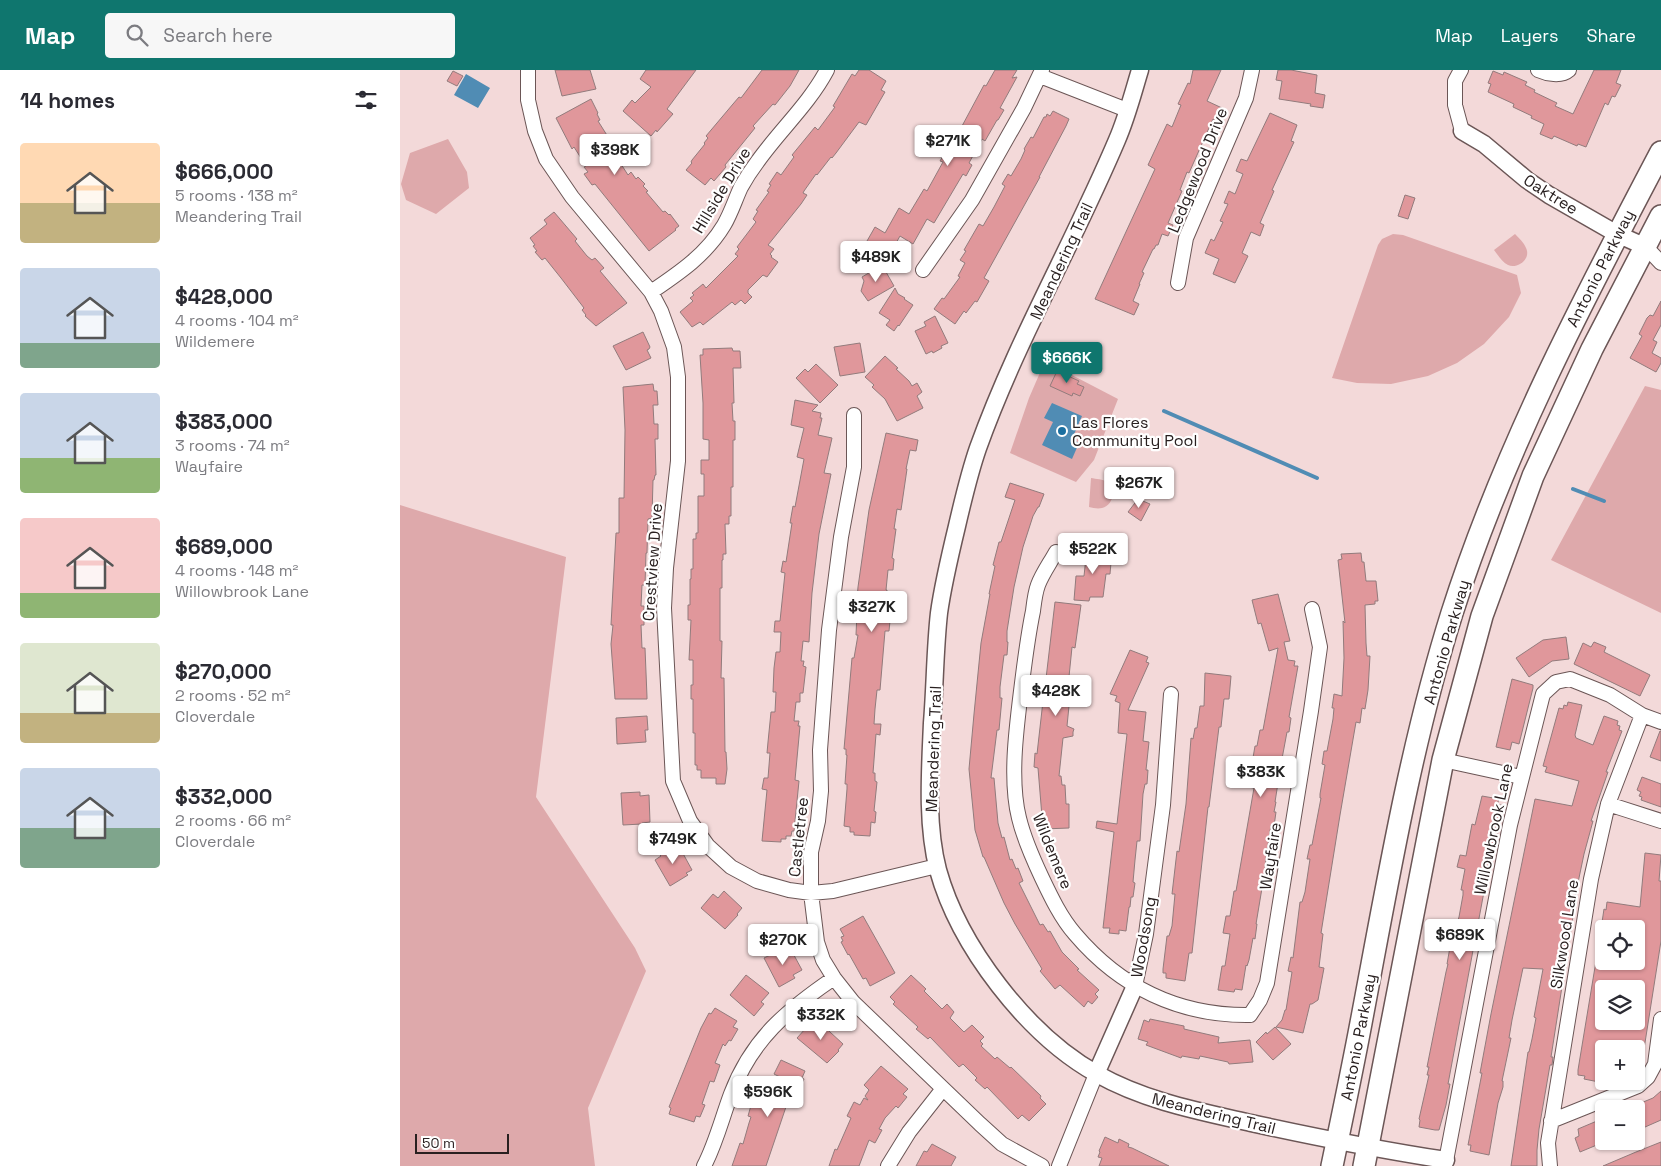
<!DOCTYPE html>
<html lang="en">
<head>
<meta charset="utf-8">
<style>
  body { margin:0; font-family:"Space Grotesk",sans-serif; background:#f7f7f7; color:#2b2b33; height:100vh; display:flex; flex-direction:column; font-size:19px; white-space:nowrap }
  * { box-sizing:border-box; margin:0 }
  p { font-size:16px; color:#7c7c81 }
  .icon { flex:none; width:28px; height:28px; fill:none; stroke:currentColor; stroke-width:2; stroke-linecap:round; stroke-linejoin:round }
  .map { position:relative; flex:1; overflow:hidden }
  .panel { display:flex; flex-direction:column; background:#fff; width:400px }
  .panel>* { flex:none }
  .fabs { position:absolute; left:1195px; top:850px; display:grid; gap:10px }
  .fabs a { display:grid; place-items:center; width:50px; height:50px; border-radius:5px; background:#fff; box-shadow:0 1px 4px #0004; font-size:25px }
  .scale { position:absolute; left:15px; bottom:12px; width:94px; box-sizing:border-box; padding-left:5px; border:2px solid #292020; border-top:0; font-size:14px; line-height:18px; white-space:nowrap; color:#292020; -webkit-text-stroke:4px #fff; paint-order:stroke }
  .price { position:absolute; translate:-50% -42px; padding:0 11px; border-radius:5px; background:#fff; color:#222; font-size:16px; line-height:32px; filter:drop-shadow(0 1px 2px #0008) }
  .price::after { content:''; position:absolute; left:50%; top:30px; width:15px; height:11px; margin-left:-8px; background:inherit; clip-path:polygon(0 0,100% 0,50% 100%) }
  .price.selected { background:#0f766e; color:#fff }
  ul { padding:0; list-style:none }
  li { display:flex; align-items:center; gap:15px; height:125px; padding:0 20px }
  li span { display:grid; place-items:center; flex:none; width:140px; height:100px; border-radius:5px; color:#555 }
  li>.icon { margin-inline-start:auto }
  span .icon { width:60px; height:60px; fill:#fffc; stroke-width:1 }
  li b { font-size:21px }
  h2 { display:flex; justify-content:space-between; align-items:center; height:60px; padding:0 20px; font-size:21px }
  header { display:flex; align-items:center; gap:30px; box-sizing:border-box; height:70px; padding:0 25px; background:#0f766e; color:#fff }
  header strong { font-size:24px }
  nav { display:flex; gap:28px; margin-inline-start:auto; font-size:18px }
  .search { width:350px; height:45px; background:#f7f7f7; display:flex; align-items:center; gap:12px; box-sizing:border-box; padding:0 18px; border-radius:5px; color:#7c7c81; font-size:19px }
  main { display:flex; flex:1; min-height:0 }
  .map>svg:first-child { display:block }
</style>
</head>
<body>
<header>
<strong>Map</strong>
<div class="search"><svg class="icon" aria-label="search" viewBox="0 0 24 24"><circle cx="10" cy="10" r="6"/><path d="M15 15l6 6"/></svg>Search here</div>
<nav><a>Map</a><a>Layers</a><a>Share</a></nav>
</header>
<main>
<section class="panel">
<h2>14 homes<svg class="icon" aria-label="filters" viewBox="0 0 24 24"><path d="M4 7h16M4 17h16"/><circle cx="9" cy="7" r="2"/><circle cx="15" cy="17" r="2"/></svg></h2>
<ul>
<li><span style="background:linear-gradient(#ffd9b3 60%,#c2b280 0)"><svg class="icon" aria-label="home" viewBox="0 0 24 24"><path d="M3 11l9-7 9 7M6 9v11h12V9"/></svg></span><div><b>$666,000</b><p>5 rooms · 138 m²</p><p>Meandering Trail</p></div></li>
<li><span style="background:linear-gradient(#c9d6e8 75%,#7fa58c 0)"><svg class="icon" aria-label="home" viewBox="0 0 24 24"><path d="M3 11l9-7 9 7M6 9v11h12V9"/></svg></span><div><b>$428,000</b><p>4 rooms · 104 m²</p><p>Wildemere</p></div></li>
<li><span style="background:linear-gradient(#c9d6e8 65%,#8fb573 0)"><svg class="icon" aria-label="home" viewBox="0 0 24 24"><path d="M3 11l9-7 9 7M6 9v11h12V9"/></svg></span><div><b>$383,000</b><p>3 rooms · 74 m²</p><p>Wayfaire</p></div></li>
<li><span style="background:linear-gradient(#f6c9c9 75%,#8fb573 0)"><svg class="icon" aria-label="home" viewBox="0 0 24 24"><path d="M3 11l9-7 9 7M6 9v11h12V9"/></svg></span><div><b>$689,000</b><p>4 rooms · 148 m²</p><p>Willowbrook Lane</p></div></li>
<li><span style="background:linear-gradient(#dfe7d0 70%,#c2b280 0)"><svg class="icon" aria-label="home" viewBox="0 0 24 24"><path d="M3 11l9-7 9 7M6 9v11h12V9"/></svg></span><div><b>$270,000</b><p>2 rooms · 52 m²</p><p>Cloverdale</p></div></li>
<li><span style="background:linear-gradient(#c9d6e8 60%,#7fa58c 0)"><svg class="icon" aria-label="home" viewBox="0 0 24 24"><path d="M3 11l9-7 9 7M6 9v11h12V9"/></svg></span><div><b>$332,000</b><p>2 rooms · 66 m²</p><p>Cloverdale</p></div></li>
</ul>
</section>
<div class="map">
<svg width="1261" height="1096" viewBox="0 0 1261 1096">
  <rect width="100%" height="100%" fill="#f3d9d9"/>
  <path fill="#dea9ab" d="M48,69L67,102L69,118L36,144L6,130L1,114L10,83Z
    M993,164L1003,165L1117,205L1121,223L1109,247L1084,274L1057,293L1028,306L991,314L957,313L932,308L978,175L982,169Z
    M1115,164C1120,169 1126,175 1127,181C1129,191 1116,199 1108,195C1102,192 1098,185 1094,180Z
    M645,291L718,329L694,390L676,412L610,383L629,328Z
    M1245,316L1261,320V543L1151,490Z
    M691,408C696,409 703,409 707,412C717,420 713,435 702,438C698,439 693,438 689,437Z
    M0,435L166,487L136,727L235,878L246,901L188,1038L195,1096H0Z"/>
  <path fill="#508cb4" d="M66,4L90,18L78,38L54,25Z
    M652,333L682,346L672,369L679,373L672,389L642,375L653,352L644,348Z"/>
  <g fill="none" stroke-linecap="round" stroke-linejoin="round">
    <path stroke="#508cb4" stroke-width="4" d="M764,341L917,408
      M1173,419L1204,431"/>
  </g>
  <path fill="#e0979b" stroke="#927b7c" fill-rule="evenodd" d="M155,0H190L196,19L162,26Z
    M246,0H296L267,39L273,44L257,62L256,60L251,66L223,41L232,30L235,33L251,17L240,9Z
    M362,0H399L390,16L375,35L373,34L353,56L355,58L325,95L326,97L314,111L311,108L305,115L286,100L292,93L291,92L292,90L305,74L304,73L308,68L306,66L333,34L339,27L341,28Z
    M459,0H469L486,11L481,20L485,22L466,55L459,52L436,83L432,88L431,87L417,105L416,104L404,121L403,123L407,125L401,134L368,175L374,179L370,184L372,186L371,187L378,192L367,207L363,205L348,220V223L352,227L345,234L341,230L335,235L332,232L303,255L300,252L292,257L280,242L293,231L290,228L294,225L292,223L303,214L306,218L338,186L335,184L339,179L337,177L356,152L353,149L358,141L356,140L369,122L367,121L371,115L369,114L377,102L381,105L394,87L392,85L415,57L418,60L435,37L433,36L436,31L452,4L455,6Z
    M595,0H617L612,8L617,7L600,38L604,40L598,50H597L585,71L582,69L569,93L572,95L566,106L563,104L534,153L527,149L513,174L500,166L486,191L463,178L475,157L485,163L499,138L509,144L524,119L527,121L543,92L540,91L543,86L538,84L544,73L548,76L552,70L554,71L584,15L586,16Z
    M793,0H821L807,31L822,38L816,51L813,49L789,103L787,102L780,120L782,121L768,153L773,155L768,166L762,164L758,175H756L754,179H753L742,202L744,203L739,214H740L733,231L739,234L734,245L695,229L755,99L748,95L767,54L772,57L781,35L778,34L788,13L790,14Z
    M878,0H891L917,5L915,23L925,25L923,38L910,36L911,34L879,29L882,11L876,10Z
    M1194,0H1221L1216,13L1221,15L1215,27L1212,26L1208,35L1205,33L1186,77L1178,74L1177,76L1154,66L1152,69L1140,64L1144,54L1131,48L1132,46L1113,37L1114,34L1088,22L1091,14L1088,13L1093,1L1103,5L1104,2L1127,12L1125,15L1135,20L1134,22L1157,33L1155,36L1173,44Z
    M53,1L63,6L57,16L47,11Z
    M191,29L198,43L197,44L200,50L198,51L215,78L212,80L228,105L231,102L236,109L238,107L245,114L243,116L248,121L246,122L263,142L265,141L269,145L270,144L279,156L275,159L276,160L249,181L195,114L192,115L184,104L188,102L184,97L186,96L174,77L172,79L156,48Z
    M653,41L669,49L666,56L639,107H640L584,208L589,211L577,232L575,231L566,243L564,241L555,254L534,239L542,228L544,229L560,207L558,206L565,193L560,190L566,181L564,180L579,154L583,156L594,137L605,116L602,114L608,104L611,106L621,89L625,80L624,79L631,67L633,68L644,47H646L647,44L650,46Z
    M870,43L897,55L891,71L894,72L872,120L874,121L860,153L864,155L860,166L851,162L842,183L848,186L835,213L813,204L819,189L805,183L811,169L814,171L823,152L820,151L828,134L824,133L829,121L835,124L843,104L836,101L841,89L847,91Z
    M1005,125L1015,128L1008,149L998,146Z
    M154,142L177,169L175,171L187,186L192,190L195,188L204,198L200,201L227,233L196,256L185,246L186,245L182,240L184,238L161,208L145,188L142,190L135,182L137,181L133,176L135,175L130,168L147,154L144,150Z
    M482,195L494,216L468,231L461,221L464,211L462,207Z
    M495,218L498,224L505,228L504,229L513,235L499,256L498,255L494,261L486,255L490,250L479,243Z
    M1261,231V255L1253,270L1257,272L1252,283L1261,288V293L1256,302L1230,288L1242,266L1239,264L1247,248L1250,245L1253,246Z
    M535,246L548,273L541,276L542,278L533,283L532,281L526,284L515,261L526,256L524,252Z
    M243,262L250,277L249,279L247,280L251,288L226,300L213,276Z
    M460,273L465,302L440,306L434,277Z
    M332,278L333,281H340L341,298H333L334,333H332L333,351H335V370H333V417H331V446H329V454H325L326,484H323V490H322V518H320V571H322L321,608H324L325,682H326L327,699L325,714H316V708H301V700H297V695H295V663H293V629H291V615H293V590H289L291,550H288V535H290V509H291V499H293V469H296V463H298V426H304V404H301V390H309V370L303,369V333L300,285H303V279Z
    M485,286L498,298L496,299L509,311L512,316L517,313L522,322L517,326L523,338L497,351L485,329L472,317L474,315L465,307Z
    M416,294L438,315L420,333L396,308L405,299L408,302Z
    M657,301L679,311L677,314L684,317L680,326L673,323L672,326L650,316Z
    M253,314L254,321H257L258,335H253L254,354H258V369H255L256,405H255L254,410H253L252,448L248,449L247,483H246L245,515H242L241,536H244V555H241L242,578H245L247,627V629H215L211,574L213,555H211L216,463H219V428H224L225,360L223,317Z
    M395,330L418,335L412,341L421,343L420,348H422L418,365L432,368L424,403L431,404L419,464L412,523L409,572L403,571L401,591H404L403,596L406,597L403,623H400V632H396L394,651H399L398,656H400L395,710L399,711L394,761H392L391,766H386V769H381V772L362,771L367,720L362,719L364,708H368L370,683H367L368,672L371,642H375L376,622H373L374,598L376,582H380L381,562H374L375,551H380L385,503L381,502L383,491L386,492L392,453H390L393,436L395,437L404,389L397,387L404,358L391,355Z
    M486,363L518,370L516,381L510,380L506,399H507L501,440L497,439L494,459H496L492,488L494,489L493,500H488L486,520H487L485,550L490,551L489,561H485L480,620H477L475,639L474,654H481L480,665L476,664L473,703H475V711L477,712L474,741L476,742L475,753L471,752L470,766L454,765V762H450V757L444,756L447,719V714H445L447,685H446V679H444L452,588H454L458,565H456L457,542H456L458,517L469,440Z
    M610,413L644,424L639,437H638L633,446L623,477L614,517L607,561V572H608L607,585H604L600,617V628H602L599,660H597L591,708H594L598,753L602,768L604,767L610,790L612,789L616,799L618,798L623,811L619,813L640,855L643,854L648,862L650,861L662,882L679,899L677,900L699,920L695,924L698,927L692,934L688,931L684,937L660,915L655,919L640,901L642,899L615,854L604,833L584,787H583L575,760L569,699L574,644L581,573L590,524H589L595,496L593,495L599,472H601L615,430L605,427Z
    M738,429L750,434L741,451L728,442Z
    M687,478L712,481L710,504H706L703,527H690L689,531L674,530L676,506H684Z
    M961,483L962,492H964L966,511H976L978,531H975V534L965,535L966,573L967,586H970L968,620L965,639L962,638L960,653L956,652L940,745L921,863L923,864L919,897L924,898L918,930L912,934H910L903,963L876,957L882,950L885,940H886L892,902L888,901L891,887L893,888L900,832H902L905,822L910,789H907L910,775H912L921,728H920V724L925,695L922,694L924,681H927L933,649L934,638H932L934,624L942,626L944,588L943,551L945,553L938,490L942,489L941,484Z
    M878,524L890,571L884,572L888,590L895,591L894,596H898L889,647L891,648L889,662H887L881,694L875,732H876L874,742H876L874,756L871,755L866,788L865,798L867,799L865,812H863L856,854H857L855,869L853,868L849,890L847,896L846,895L842,920L835,919L834,922L818,920L822,896H825L830,864L823,863L826,846H830L834,821H836L854,718L848,717L855,676H857L860,660H863L878,578L869,581L861,553L858,554L852,530Z
    M655,532L681,535L675,578L672,577L671,587L666,636H669L667,656L674,659L673,662V666L663,668L659,706H661L662,715H665L666,734H669V758L643,759L638,698L634,697L635,683L637,684L643,631H641L642,616L645,617Z
    M1166,567L1169,589L1152,591L1129,607L1116,588L1143,570Z
    M1194,572L1206,577L1204,582L1250,605L1240,626L1174,594L1183,573L1191,577Z
    M730,580L748,587L746,592L749,593L728,640L746,642L743,671L749,672L746,700H748L747,714H745L743,724L740,771H737L735,790L733,812L735,813L733,827H731L730,837H729L726,861L719,860V864L709,863L710,858H703L714,762L696,758L697,751L717,754L727,664L718,663L720,633L715,631L717,626L710,624Z
    M805,603L831,606L829,629H824L821,657H819L809,737H808L792,883H789L785,911L766,908V903H763V899L767,866H769L772,856L775,824H772L777,781L779,782L786,734L791,668L793,669L795,658H797L800,636H804Z
    M1112,609L1133,615V618L1119,674L1112,672L1110,680L1096,677Z
    M1168,632L1182,635L1175,665L1176,668L1193,675L1204,646L1218,651L1217,655L1220,656L1219,660L1222,661L1206,702H1208L1191,751H1193L1184,784L1175,827H1176L1151,987H1153L1152,995H1150L1139,1059L1137,1080V1096H1111L1128,982H1129L1132,969L1136,948L1134,947L1143,899L1123,898L1112,950L1109,968H1111L1102,1011H1103V1017L1098,1033L1089,1085L1070,1081L1071,1075H1068L1082,1003H1080L1091,944L1135,729L1172,736L1179,711L1145,702L1147,697L1143,696L1159,638L1163,639L1164,635L1167,636Z
    M247,646L248,660H245L246,672L217,674L216,648Z
    M1260,661H1261V691L1250,687Z
    M1242,707L1261,714V737L1241,730L1242,727L1239,726L1241,722L1237,720Z
    M240,722V726L249,725L250,752L242,753V754L223,755L221,723Z
    M1082,726L1099,729L1097,735H1102V739L1095,778L1089,795L1048,1014H1050L1046,1035L1039,1060H1035L1019,1057L1020,1050L1019,1049L1029,1005H1027L1029,997H1027L1046,902L1048,894H1047L1053,860H1055L1059,847L1063,825V820H1061L1065,799L1057,797L1060,785L1066,786L1072,754L1075,755Z
    M271,777L273,781L280,778L292,800L286,803L288,805L270,816L255,790L261,786L259,784Z
    M1245,783L1261,785L1259,811H1261V871L1244,979H1204L1199,1012L1184,1009L1185,1006L1178,1005V1000L1196,891H1236L1238,859H1201L1204,839L1206,840L1207,832L1240,837ZM1204,919H1236V951H1204Z
    M324,821L342,838L337,844L338,845L325,859L301,838L313,824L318,828Z
    M463,846L495,903L470,916L466,908L463,909L449,884L448,885L441,872L443,871L441,867L444,866L440,859Z
    M389,876L402,900L393,905L395,908L379,917L364,888Z
    M346,905L369,923L361,932L364,934L354,946L330,925Z
    M511,905L526,919L524,921L542,939L547,934L554,942L550,948L564,962L572,955L584,967L580,971L583,974L581,976L595,989L597,987L610,998L611,997L641,1026L640,1028L646,1034L629,1051L622,1045L618,1049L587,1017L585,1019L575,1010L577,1008L563,994L559,997L530,967L528,969L516,959L518,957L493,934L495,932L490,927Z
    M315,938L337,951L333,957L338,959L331,971L329,970L325,976L323,974L315,993L320,995L314,1012L310,1011L302,1034L305,1035L300,1047L296,1046L294,1052L269,1044L271,1038L269,1037L301,958L309,943L311,944Z
    M750,949L784,956V959L819,967L818,973L850,970L853,992L829,994L828,992L800,986L799,989L782,986L781,988L746,975L748,972L738,969L744,950L749,952Z
    M417,950L443,974L438,980L439,981L427,993L397,968L406,958L408,960Z
    M875,957L891,974L873,990L856,972L866,962L867,964Z
    M381,990L405,1001L402,1008L404,1009L396,1027L390,1025L366,1096H332L340,1073L343,1074L349,1053L351,1047L348,1046L352,1032L357,1034L366,1012L386,1020L390,1012L374,1004Z
    M481,996L508,1019L503,1024L507,1027L498,1038L496,1036L485,1048L479,1059L482,1060L475,1073L469,1070L459,1096H429L435,1079L437,1080L451,1048L447,1046L454,1032L460,1035L464,1028L468,1030L465,1026L469,1020L464,1015Z
    M1261,1021V1050L1236,1061V1035L1253,1028Z
    M1204,1048V1072L1180,1082L1175,1068L1179,1066L1178,1059Z
    M705,1067L718,1073L719,1069L729,1074L728,1077L732,1078L769,1096H699L702,1088L698,1087L700,1082L699,1081Z
    M1261,1072V1096H1203L1236,1082Z
    M532,1074L556,1087L551,1096H516L524,1081L527,1082Z"/>
  <g fill="none" stroke-linecap="round" stroke-linejoin="round">
    <g stroke="#6b5656" stroke-width="16">
      <path id="minor" d="M128,0V30L135,61L146,89L172,127L251,222L261,241L274,277L278,307V391L266,498L264,538L273,711L290,751L308,776L331,797L357,811L389,820L411,823L433,821L537,796
        M1061,0L1055,11V35L1062,61
        M1138,0C1147,4 1161,7 1169,0
        M640,6L727,40
        M1246,177L1261,193
        M523,200L572,130L624,38L642,0
        M778,213L786,168L846,28L852,0
        M251,222C279,203 306,185 324,155C331,143 335,130 341,117C346,108 352,99 358,91C380,60 409,34 427,0
        M454,345V397L441,467L429,560L420,680L421,721L418,751L411,782V823L417,872L423,890L434,908L453,932L580,1054L602,1074L642,1096
        M656,482C650,493 642,504 638,515C635,523 634,533 633,541C628,565 625,589 622,613C617,654 609,708 619,748C624,769 633,789 642,808C651,827 661,848 675,864C720,917 779,946 850,945L860,930L867,913L911,641L920,577L912,539
        M1043,690L1121,707
        M1208,734L1261,751
        M735,916L746,864L763,735L771,624
        M1151,1051L1238,1016L1248,1007L1255,994L1261,949
        M304,1096C316,1073 322,1048 331,1024C352,969 387,940 434,908
        M488,1096L509,1062L542,1020
        M659,1096L696,1004
        M1045,1096L1110,755L1143,624L1156,612L1170,609L1210,625L1242,645L1261,652
        M1150,1096L1148,1073L1191,809L1208,734L1242,645"/>
    </g>
    <g stroke="#6b5656" stroke-width="19">
      <path id="tertiary" d="M740,0C733,23 727,47 717,70C673,174 616,272 578,378C569,404 563,430 557,456C550,485 543,514 539,543C535,579 535,617 532,653C530,700 526,754 538,800C559,876 627,965 697,1004C745,1031 798,1041 851,1053C915,1067 980,1080 1046,1090
        M1062,61L1084,74L1127,110L1149,125L1217,164L1246,177
        M696,1004L735,916"/>
    </g>
    <g stroke="#6b5656" stroke-width="24">
      <path id="primary" d="M932,1096C942,1048 952,1001 961,953C987,816 1010,677 1052,543C1104,380 1182,232 1261,82
        M964,1096L1043,690L1082,546L1133,406L1192,279L1261,146"/>
    </g>
    <use href="#minor" stroke="#fff" stroke-width="14"/>
    <use href="#tertiary" stroke="#fff" stroke-width="16"/>
    <use href="#primary" stroke="#fff" stroke-width="21"/>
  </g>
  <circle fill="#1b6fa0" stroke="#fff" stroke-width="2" cx="662" cy="361" r="5"/>
  <g text-anchor="middle" stroke-width="4.5" stroke-linejoin="round" paint-order="stroke">
    <g font-size="16" fill="#292020" stroke="#fff">
      <text transform="translate(797 100) rotate(-68)" y="6">Ledgewood Drive</text>
      <text transform="translate(321 120) rotate(-59)" y="6">Hillside Drive</text>
      <text transform="translate(1151 124) rotate(32)" y="6">Oaktree</text>
      <text transform="translate(661 191) rotate(-65)" y="6">Meandering Trail</text>
      <text transform="translate(1200 198) rotate(-63)" y="6">Antonio Parkway</text>
      <text transform="translate(252 492) rotate(-86)" y="6">Crestview Drive</text>
      <text transform="translate(1046 572) rotate(-74)" y="6">Antonio Parkway</text>
      <text transform="translate(533 679) rotate(-88)" y="6">Meandering Trail</text>
      <text transform="translate(1093 759) rotate(-78)" y="6">Willowbrook Lane</text>
      <text transform="translate(398 767) rotate(-84)" y="6">Castletree</text>
      <text transform="translate(653 781) rotate(68)" y="6">Wildemere</text>
      <text transform="translate(870 786) rotate(-81)" y="6">Wayfaire</text>
      <text transform="translate(1164 864) rotate(-81)" y="6">Silkwood Lane</text>
      <text transform="translate(743 867) rotate(-80)" y="6">Woodsong</text>
      <text transform="translate(958 967) rotate(-79)" y="6">Antonio Parkway</text>
      <text transform="translate(814 1043) rotate(14)" y="6">Meandering Trail</text>
    </g>
    <g font-size="16" fill="#292020" stroke="#fff" text-anchor="start">
      <text x="672" y="358">Las Flores<tspan x="672" dy="18">Community Pool</tspan></text>
    </g>
  </g>
</svg>
<div class="fabs">
<a><svg class="icon" aria-label="locate" viewBox="0 0 24 24"><circle cx="12" cy="12" r="6"/><path d="M12 2v4M12 18v4M2 12h4M18 12h4"/></svg></a>
<a><svg class="icon" aria-label="layers" viewBox="0 0 24 24"><path d="M12 4l9 5-9 5-9-5zM3 14l9 5 9-5"/></svg></a>
<a>+</a>
<a>−</a>
</div>
<div class="scale">50 m</div>
<b class="price" style="left:548px;top:97px">$271K</b>
<b class="price" style="left:215px;top:106px">$398K</b>
<b class="price" style="left:476px;top:213px">$489K</b>
<b class="price selected" style="left:667px;top:314px">$666K</b>
<b class="price" style="left:739px;top:439px">$267K</b>
<b class="price" style="left:693px;top:505px">$522K</b>
<b class="price" style="left:472px;top:563px">$327K</b>
<b class="price" style="left:656px;top:647px">$428K</b>
<b class="price" style="left:861px;top:728px">$383K</b>
<b class="price" style="left:273px;top:795px">$749K</b>
<b class="price" style="left:1060px;top:891px">$689K</b>
<b class="price" style="left:383px;top:896px">$270K</b>
<b class="price" style="left:421px;top:971px">$332K</b>
<b class="price" style="left:368px;top:1048px">$596K</b>
</div>
</main>
</body>
</html>
